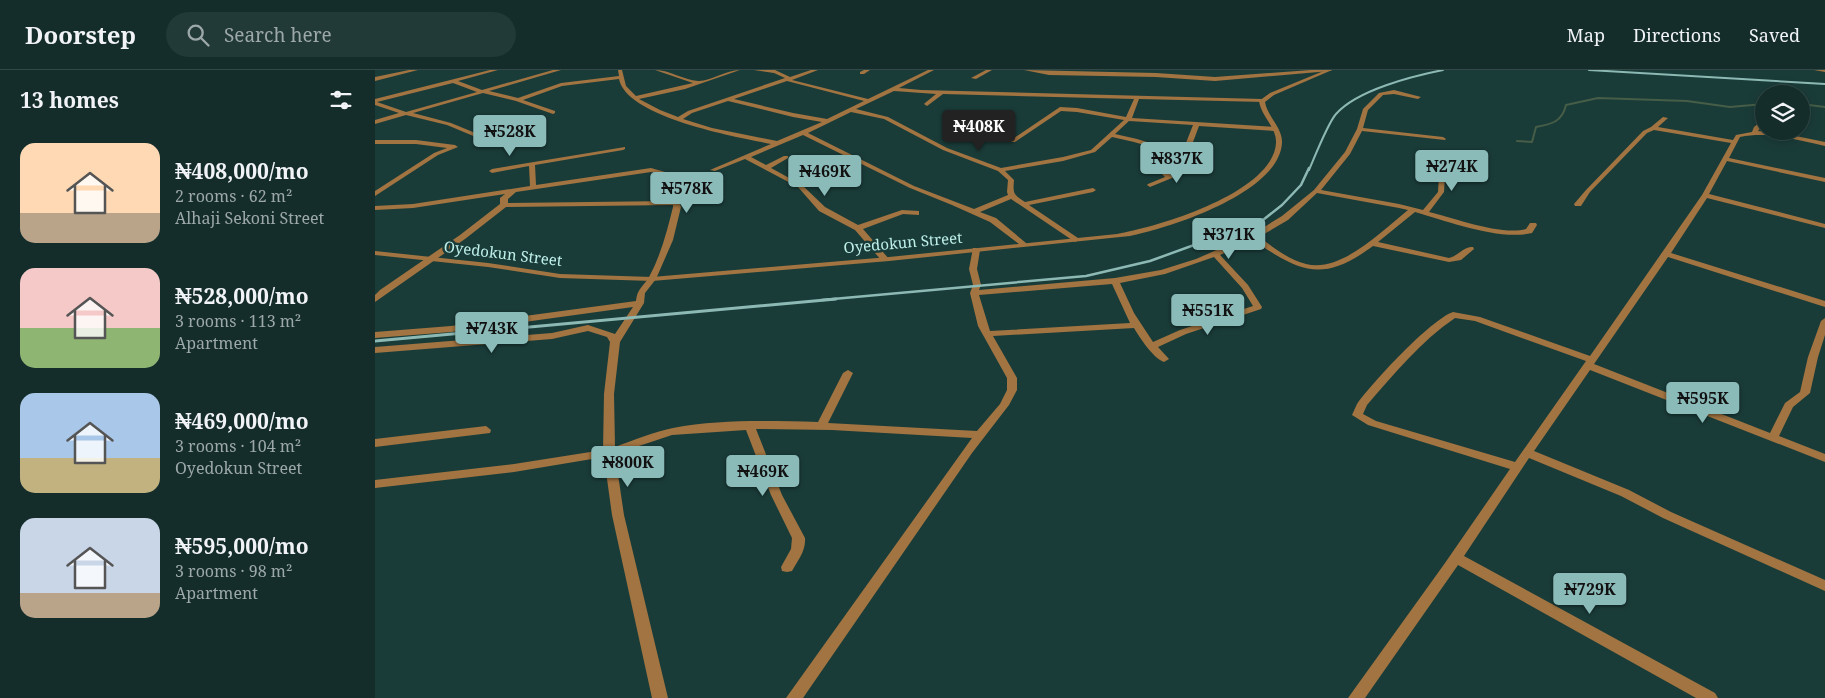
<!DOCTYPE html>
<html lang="en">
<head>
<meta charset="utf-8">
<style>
  body { margin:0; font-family:"Noto Serif",serif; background:#213937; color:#f1f3f6; height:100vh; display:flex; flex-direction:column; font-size:19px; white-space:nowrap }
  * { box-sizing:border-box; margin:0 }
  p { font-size:16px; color:#9da8a9 }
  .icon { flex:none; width:28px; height:28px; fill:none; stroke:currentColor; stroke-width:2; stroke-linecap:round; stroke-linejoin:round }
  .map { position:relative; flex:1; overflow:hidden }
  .side { display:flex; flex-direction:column; background:#142d2b; width:375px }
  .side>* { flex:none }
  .tools { position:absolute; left:1380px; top:15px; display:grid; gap:10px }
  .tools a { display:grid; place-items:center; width:55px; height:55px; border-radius:50%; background:#142d2b; box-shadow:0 2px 12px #0003,0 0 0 1px #334947; font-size:25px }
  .price { position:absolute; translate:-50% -42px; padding:0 11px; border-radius:5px; background:#8bbbb9; color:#111; font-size:16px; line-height:32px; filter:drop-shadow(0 1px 2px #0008) }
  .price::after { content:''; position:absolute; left:50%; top:30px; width:15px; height:11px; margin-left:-8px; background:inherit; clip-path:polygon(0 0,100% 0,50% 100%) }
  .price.on { background:#222; color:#fff }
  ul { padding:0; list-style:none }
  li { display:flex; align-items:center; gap:15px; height:125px; padding:0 20px }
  li span { display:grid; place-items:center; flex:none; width:140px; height:100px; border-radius:15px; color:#555 }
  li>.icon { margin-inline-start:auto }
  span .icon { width:60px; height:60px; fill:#fffc; stroke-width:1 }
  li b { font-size:21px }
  h2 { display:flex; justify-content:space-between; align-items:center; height:60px; padding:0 20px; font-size:21px }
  header { display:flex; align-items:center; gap:30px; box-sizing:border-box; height:70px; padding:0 25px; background:#142d2b; border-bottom:1px solid #334947 }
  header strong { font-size:24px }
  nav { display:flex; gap:28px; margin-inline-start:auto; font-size:18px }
  .search { width:350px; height:45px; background:#213937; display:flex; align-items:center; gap:12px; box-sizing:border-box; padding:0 18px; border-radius:28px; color:#9da8a9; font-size:19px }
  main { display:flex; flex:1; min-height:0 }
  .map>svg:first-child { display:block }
</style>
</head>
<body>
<header>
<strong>Doorstep</strong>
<div class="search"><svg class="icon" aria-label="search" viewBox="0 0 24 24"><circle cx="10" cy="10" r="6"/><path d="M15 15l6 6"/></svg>Search here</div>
<nav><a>Map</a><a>Directions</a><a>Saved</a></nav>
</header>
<main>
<section class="side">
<h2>13 homes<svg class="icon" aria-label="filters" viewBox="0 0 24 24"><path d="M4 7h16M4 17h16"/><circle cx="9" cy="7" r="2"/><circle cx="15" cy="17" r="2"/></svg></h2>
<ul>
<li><span style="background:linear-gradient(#ffd9b3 70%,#b9a48a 0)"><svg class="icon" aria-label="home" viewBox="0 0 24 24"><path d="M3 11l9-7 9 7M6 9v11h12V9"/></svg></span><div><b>₦408,000/mo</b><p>2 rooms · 62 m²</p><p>Alhaji Sekoni Street</p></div></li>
<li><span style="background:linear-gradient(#f6c9c9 60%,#8fb573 0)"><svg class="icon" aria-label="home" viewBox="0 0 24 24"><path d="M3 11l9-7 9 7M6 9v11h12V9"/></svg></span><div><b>₦528,000/mo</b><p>3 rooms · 113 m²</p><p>Apartment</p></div></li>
<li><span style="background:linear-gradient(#a9c7e8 65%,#c2b280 0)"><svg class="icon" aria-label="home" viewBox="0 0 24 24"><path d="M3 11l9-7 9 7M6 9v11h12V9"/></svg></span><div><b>₦469,000/mo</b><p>3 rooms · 104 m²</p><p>Oyedokun Street</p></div></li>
<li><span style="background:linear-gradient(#c9d6e8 75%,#b9a48a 0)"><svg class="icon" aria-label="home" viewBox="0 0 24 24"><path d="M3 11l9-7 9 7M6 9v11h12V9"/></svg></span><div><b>₦595,000/mo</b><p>3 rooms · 98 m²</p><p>Apartment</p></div></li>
</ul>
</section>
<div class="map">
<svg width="1450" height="628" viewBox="0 0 1450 628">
  <rect width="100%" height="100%" fill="#1a3c39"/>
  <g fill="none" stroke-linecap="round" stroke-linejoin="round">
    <path stroke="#465d47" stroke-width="2" d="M1426,34L1450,37
      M1142,71L1157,72L1161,57C1177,54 1187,52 1191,35L1223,28L1312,31L1355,37L1389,34"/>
    <path fill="#a27441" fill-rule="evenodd" d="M34,0H43L0,11V7Z
      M115,0H123L83,11L107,20L178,0H186L114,21L143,28L186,13L244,6L243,0H247L251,16L261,26L318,13L280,0C295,0 308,10 323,11C334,12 351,0 365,0L310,19L264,29L285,40L303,47L313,41L410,8L399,3L379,0H400L415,7L436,0H443L417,10L493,29L553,0H559L524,18L546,20L887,29L890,31L889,32L764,29L757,48L900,57L903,59L900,61L824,56L809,96L795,104L798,107L797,108L775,117L772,115L773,114L790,107L787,104L788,103L804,94L806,86L759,72L737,67L720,82L688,91L630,101L639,110C638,124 638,124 650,132L718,118L721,120L718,122L654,135L703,168L704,170L700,172L636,129L605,142L621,148L651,173L652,175L648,177L615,152L577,135L535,118L428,65L376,87L391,95L409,86H413V88L396,98L427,115L450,137L483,155L527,140L544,141V145L528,144L488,159L514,189L510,191H507L480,160L444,141L423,117L370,89L340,101L335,100L396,74C362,67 252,48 244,9L187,16L148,30L180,41V43L178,44L141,31L108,23L38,43L76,53L110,67L111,68L108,70L72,55L31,45L0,54V50L24,43L0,35V29ZM412,11L489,31L452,49L418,43L359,29ZM78,13L102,22L31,42L2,32ZM519,21L561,24L550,33L549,34L552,36L568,24L759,29L751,47L702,38L685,37L636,70V72H640L686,41L702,42L749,50L716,80L688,87L626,98L572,78L513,47L481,39ZM353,31L418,47L447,52L402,71L337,58L308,49L317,43ZM476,42L509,49L568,80L623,101L633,110L632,122L633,125L599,139L539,116L433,63ZM754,51L818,55L807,83L762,69L740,64Z
      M489,0H495L489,4H485V2Z
      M611,0H617L601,9L596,8Z
      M649,0L781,3L840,7L936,0H957L955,1L840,11L781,7L674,5Z
      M1439,0H1450V2Z
      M1019,20L1046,27L1043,29L1019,24L1008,25L993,40L988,58L1068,67L1071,69L1070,70L987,61L975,84L946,120L1024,134L1048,140L1063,122L1064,105L1067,103L1070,105L1069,122L1054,142C1079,148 1127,166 1151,159L1155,153H1161L1162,155L1157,163C1124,171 1072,151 1040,142L1003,172L1074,188C1083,186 1089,176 1098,177L1099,179L1086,190L1074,192L998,176C948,213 926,203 878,170L845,185L873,215L887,237L886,239L811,264L783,277L794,289L789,292C778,288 765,268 759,258L618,266L642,308V320L634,335L597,383L428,628H411L597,368L457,360L381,359L407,425L430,468C431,481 423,490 417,501L412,502L407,501L406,497L416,479L417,468L396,425L371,360L297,365L240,384L249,445L293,628H277L237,445L229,387L139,402L0,418V410L139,394L228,380L229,324L235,272L232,267L213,261L177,269L0,283V277L177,263L213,255L240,264L258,237L76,262L0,268V262L76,256L261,231C262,219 268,217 274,207C286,185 292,161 298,137V135L131,137L90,169L0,232V225L5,220L85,165L125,134V128L130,124L38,138L0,140V136L38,134L155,116L154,96L117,103L114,101L117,99L250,77V79L248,80L160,95L161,115L276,98L290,102L295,108L306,137L298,170L281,209L270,223L269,233L245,272L239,324L240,377C259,370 278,362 298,358C345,349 395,351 443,352L468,303L473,300L478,303L453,353L602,361L625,334L632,320V308L603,256L595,223L598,215L594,199L598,178H601L605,180L602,199L606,215L604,220L740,208L786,200L821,189L876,165L907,146L939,120L970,82L982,59L988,39L1004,23ZM276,102C293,106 292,116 297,131L133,133V129L141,122ZM942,123L1024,138L1033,140C1007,161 966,203 931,194C914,190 898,177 884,167L913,150ZM839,187L867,218L878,236L805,260L778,272L759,243L745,213L790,204ZM737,214L755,253L615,261L604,225Z
      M1288,47L1293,48L1283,57L1358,70L1361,65L1377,62L1379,57L1389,49V54L1383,61L1406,63L1450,72V76C1422,70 1394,61 1365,67L1354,88L1450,108V112L1352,91L1334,124L1450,154V158L1332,128L1296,183L1450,231V237L1293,187L1219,294L1395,363L1410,333L1425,322L1433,287L1446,251L1450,248V265L1443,287L1435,323L1418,337L1404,366L1450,384V392L1215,300L1159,381L1254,420L1296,442L1450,510V521L1288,448L1246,426L1154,388L1089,486L1340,623L1343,628H1321L1083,495L990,628H973L1070,493L1135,399L993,355L977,345L982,334C997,313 1055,250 1078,242L1105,247L1215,286L1327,125L1356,73L1279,60L1272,63L1215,122L1206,136H1200L1199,134L1211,120L1268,61L1276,57ZM1080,248L1100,251L1211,291L1140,392L1001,351L988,344L992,335C1019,304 1045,272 1080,248Z
      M0,70H41L80,75L83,77L63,85L0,126V121L59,83L72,78L41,74H0Z
      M111,356L116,360L115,363L0,377V369Z"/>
    <path fill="#a27441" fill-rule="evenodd" d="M951,0H957L899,25L890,32C892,46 908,58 907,73C904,123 795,158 755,166L514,191L277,211L185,208L113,197L0,185V181L113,193L185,204L277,207L514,187L742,164C783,157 898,123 901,73C902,58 886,46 884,31L895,23Z"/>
    <path stroke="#8db9b4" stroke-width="2" d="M1214,0L1450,14
      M934,100C940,86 953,53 961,44C982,20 1038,6 1068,0"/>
    <path stroke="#8db9b4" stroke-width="2.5" d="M447,230L711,206L775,191L888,150L907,135L926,115L934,98"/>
    <path stroke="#8db9b4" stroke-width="3" d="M0,271L461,229"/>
  </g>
  <g text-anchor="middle" stroke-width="5" stroke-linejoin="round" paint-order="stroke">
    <g font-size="15" fill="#beefe9" stroke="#1a3c39">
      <text transform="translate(528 173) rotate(-5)" y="5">Oyedokun Street</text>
      <text transform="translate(128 184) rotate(7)" y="5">Oyedokun Street</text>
    </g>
  </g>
</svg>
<div class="tools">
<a><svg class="icon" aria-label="layers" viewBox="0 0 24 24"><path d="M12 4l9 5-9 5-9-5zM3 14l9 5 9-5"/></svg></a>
</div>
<b class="price on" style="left:604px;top:82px">₦408K</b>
<b class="price" style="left:135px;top:87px">₦528K</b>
<b class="price" style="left:802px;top:114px">₦837K</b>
<b class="price" style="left:1077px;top:122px">₦274K</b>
<b class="price" style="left:450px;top:127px">₦469K</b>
<b class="price" style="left:312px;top:144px">₦578K</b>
<b class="price" style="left:854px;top:190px">₦371K</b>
<b class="price" style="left:833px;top:266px">₦551K</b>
<b class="price" style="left:117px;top:284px">₦743K</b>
<b class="price" style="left:1328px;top:354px">₦595K</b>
<b class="price" style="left:253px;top:418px">₦800K</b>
<b class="price" style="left:388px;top:427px">₦469K</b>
<b class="price" style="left:1215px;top:545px">₦729K</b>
</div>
</main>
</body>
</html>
